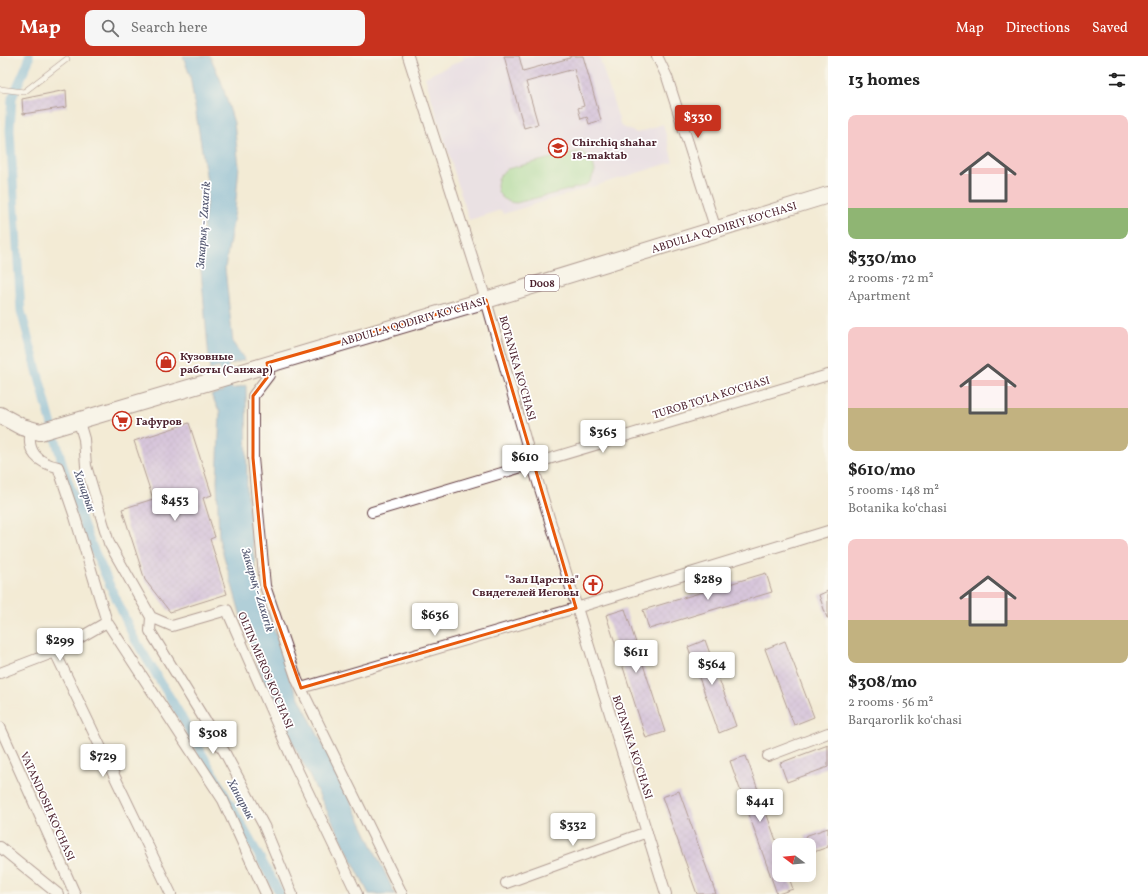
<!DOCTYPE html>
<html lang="en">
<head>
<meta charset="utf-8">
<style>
  body { margin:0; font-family:Vollkorn,serif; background:#f6f6f6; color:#222; height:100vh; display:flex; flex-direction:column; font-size:15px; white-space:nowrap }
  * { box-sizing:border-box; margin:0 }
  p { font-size:13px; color:#767676 }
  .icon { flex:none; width:22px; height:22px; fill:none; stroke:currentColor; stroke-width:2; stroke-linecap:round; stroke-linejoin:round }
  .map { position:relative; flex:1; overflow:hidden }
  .side { display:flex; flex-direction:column; background:#fff; width:320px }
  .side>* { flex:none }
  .needle { width:26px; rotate:286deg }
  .fabs { position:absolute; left:772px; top:782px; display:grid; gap:8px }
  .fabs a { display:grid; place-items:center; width:44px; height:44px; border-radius:8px; background:#fff; box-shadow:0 2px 10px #0003; font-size:20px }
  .price { position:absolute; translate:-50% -34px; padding:0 9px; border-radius:4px; background:#fff; color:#222; font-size:13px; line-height:26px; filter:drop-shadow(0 1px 2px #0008) }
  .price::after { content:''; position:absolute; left:50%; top:24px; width:12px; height:9px; margin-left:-6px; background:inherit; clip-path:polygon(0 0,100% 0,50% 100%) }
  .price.current { background:#c8321e; color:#fff }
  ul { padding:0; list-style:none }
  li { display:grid; align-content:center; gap:8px; height:212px; padding:0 20px }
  li span { display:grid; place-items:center; height:124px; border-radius:8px; color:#555 }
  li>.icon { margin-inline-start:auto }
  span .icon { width:72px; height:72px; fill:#fffc; stroke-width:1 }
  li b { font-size:17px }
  h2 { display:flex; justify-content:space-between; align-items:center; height:48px; padding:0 20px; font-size:17px }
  header { display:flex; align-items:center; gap:24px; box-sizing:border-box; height:56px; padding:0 20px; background:#c8321e; color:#fff }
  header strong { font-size:19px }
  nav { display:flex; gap:22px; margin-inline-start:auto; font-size:14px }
  .search { width:280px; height:36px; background:#f6f6f6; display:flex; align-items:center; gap:10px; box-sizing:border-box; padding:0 14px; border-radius:8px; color:#767676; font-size:15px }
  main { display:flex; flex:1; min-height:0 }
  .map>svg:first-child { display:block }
</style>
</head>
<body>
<header>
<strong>Map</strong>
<div class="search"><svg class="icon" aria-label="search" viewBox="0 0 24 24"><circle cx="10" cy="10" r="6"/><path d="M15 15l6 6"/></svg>Search here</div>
<nav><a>Map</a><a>Directions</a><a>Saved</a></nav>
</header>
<main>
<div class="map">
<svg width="828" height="838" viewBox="0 0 828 838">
  <defs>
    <pattern id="building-cross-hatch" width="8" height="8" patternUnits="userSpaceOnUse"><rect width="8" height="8" fill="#b79ae4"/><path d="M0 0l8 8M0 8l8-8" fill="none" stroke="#977db9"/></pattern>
  </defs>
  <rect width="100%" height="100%" fill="#fff"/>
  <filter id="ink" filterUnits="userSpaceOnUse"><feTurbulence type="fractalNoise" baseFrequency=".025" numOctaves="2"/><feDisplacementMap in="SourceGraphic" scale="8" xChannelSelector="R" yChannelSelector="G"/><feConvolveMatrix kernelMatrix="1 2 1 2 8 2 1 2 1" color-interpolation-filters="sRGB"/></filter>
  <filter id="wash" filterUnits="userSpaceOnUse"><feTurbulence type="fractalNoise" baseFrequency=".012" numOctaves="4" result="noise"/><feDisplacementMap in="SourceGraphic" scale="16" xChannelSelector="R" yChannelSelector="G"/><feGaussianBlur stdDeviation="0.9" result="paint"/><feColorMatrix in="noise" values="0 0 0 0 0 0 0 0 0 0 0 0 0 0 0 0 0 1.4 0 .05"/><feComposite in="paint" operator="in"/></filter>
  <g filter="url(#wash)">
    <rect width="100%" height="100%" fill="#f3ebd5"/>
    <path fill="#e1d4f4" d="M463,0H599L621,70L637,77L663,68L673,106L503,158L501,154L469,164L425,21L464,3Z"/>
    <path fill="#95d891" stroke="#707c5e" d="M576,96H582L592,103L595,115L590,126L584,130L516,147C496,146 490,124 507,113Z"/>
    <path fill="#64addb" stroke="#576683" d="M183,0H210L221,25L234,67L239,110L235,155L225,212L233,287L245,304L210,314L200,204L208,132L190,20Z
      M246,329L247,434L257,530L286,605L290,624L343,728L395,838H369L266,634L240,557L219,483L217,424L220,356L211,339Z"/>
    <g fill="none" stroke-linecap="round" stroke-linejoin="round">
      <path stroke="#64addb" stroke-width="9" d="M29,0V4L12,42L10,74L21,255L63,410L88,481L134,582L183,663L280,838
        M222,299L229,345"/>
    </g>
    <g id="blocks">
      <path fill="url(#building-cross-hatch)" d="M504,0H519L523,15L570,2V0H583L601,64L589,68L587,61L581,63L578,52L584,50L574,13L526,26L538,68L524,72Z
        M66,34L67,51L23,58L22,43Z
        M189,367L212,439L203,442L215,481L210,483L227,538L170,556L145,524L122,453L153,443L134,385Z
        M766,517L772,536L649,573L643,554Z
        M828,535V562H827L819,539Z
        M625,553L665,676L646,682L606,559Z
        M705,584L736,670L719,677L688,591Z
        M785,585L814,661L794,669L765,593Z
        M828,689V711L787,726L780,707Z
        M746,700L779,793V819H788L793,833L778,838H777L730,705Z
        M679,735L716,838H697L662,741Z
        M828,772V791L811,797L805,780Z"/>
    </g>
  </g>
  <g filter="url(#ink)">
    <use href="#blocks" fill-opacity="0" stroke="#633e44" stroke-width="1"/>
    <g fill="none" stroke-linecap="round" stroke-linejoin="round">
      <g stroke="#633e44" stroke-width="6">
        <path id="service" d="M0,33L24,36L67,3"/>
      </g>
      <g stroke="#633e44" stroke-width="12">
        <path id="minor" d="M408,0L486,244L532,407L666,838
          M657,0L667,21L716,174
          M267,307L269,319L253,340V402L265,530L297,624L402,838
          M79,366L84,383L86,410L109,487L151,561L172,570L227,554L295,709L357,838
          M31,374C26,396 38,407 58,411L75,461L107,566L223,744L266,838
          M372,456L828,319
          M151,561L150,575L225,697L264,770L292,838
          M55,596L171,838
          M0,617L55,596L107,566
          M301,632L576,552L828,475
          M0,671L75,838
          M768,700L828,677
          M0,791L58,838
          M506,827L647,776"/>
      </g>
      <g stroke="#633e44" stroke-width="18">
        <path id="primary" d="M0,359L22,371L40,376L486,244L828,139"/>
      </g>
      <use href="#service" stroke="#fff" stroke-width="5"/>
      <use href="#minor" stroke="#fff" stroke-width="10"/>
      <use href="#primary" stroke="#fff" stroke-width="16"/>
    </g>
  </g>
  <path d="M0 0H828V838H0ZM486,244L576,552L301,632L265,530L253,402V340L269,319L267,307Z" fill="#f3ebd5" fill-opacity=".55" fill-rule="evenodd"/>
  <path fill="none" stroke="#e8590c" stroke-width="3" stroke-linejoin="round" d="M486,244L576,552L301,632L265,530L253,402V340L269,319L267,307Z"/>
  <defs>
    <g id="school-ring" transform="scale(1)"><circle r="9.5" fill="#fff" stroke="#c8321e" stroke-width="1.5"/><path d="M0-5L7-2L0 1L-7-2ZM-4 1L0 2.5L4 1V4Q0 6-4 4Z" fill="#c8321e"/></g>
    <g id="shop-ring" transform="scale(1)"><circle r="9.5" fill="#fff" stroke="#c8321e" stroke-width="1.5"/><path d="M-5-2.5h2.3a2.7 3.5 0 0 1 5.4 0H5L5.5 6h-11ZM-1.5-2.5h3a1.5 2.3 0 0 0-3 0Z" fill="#c8321e"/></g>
    <g id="supermarket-ring" transform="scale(1)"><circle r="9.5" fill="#fff" stroke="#c8321e" stroke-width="1.5"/><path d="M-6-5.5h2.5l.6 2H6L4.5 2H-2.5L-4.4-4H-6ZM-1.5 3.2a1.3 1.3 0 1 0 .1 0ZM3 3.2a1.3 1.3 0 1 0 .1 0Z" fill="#c8321e"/></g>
    <g id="church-ring" transform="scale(1)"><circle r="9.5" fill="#fff" stroke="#c8321e" stroke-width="1.5"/><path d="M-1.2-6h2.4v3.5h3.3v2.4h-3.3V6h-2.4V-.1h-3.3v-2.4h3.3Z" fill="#c8321e"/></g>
  </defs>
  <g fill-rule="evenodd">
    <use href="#school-ring" x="558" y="92"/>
    <use href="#shop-ring" x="166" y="306"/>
    <use href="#supermarket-ring" x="122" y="365"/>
    <use href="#church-ring" x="593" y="529"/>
  </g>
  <g text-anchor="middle" stroke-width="3.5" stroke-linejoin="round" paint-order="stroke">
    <rect fill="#fff" stroke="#80626b" stroke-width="1" x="525" y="219" width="34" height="16" rx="3"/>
    <g font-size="10" font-weight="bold" fill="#4a1f2b">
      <text x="542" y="231">D008</text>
    </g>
    <g font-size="11" font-weight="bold" fill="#4a1f2b" stroke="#fff" text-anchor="start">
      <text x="572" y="90">Chirchiq shahar<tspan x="572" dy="13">18-maktab</tspan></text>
      <text x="180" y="304">Кузовные<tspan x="180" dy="13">работы (Санжар)</tspan></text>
      <text x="136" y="369">Гафуров</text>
      <text x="579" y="527" text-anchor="end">"Зал Царства"<tspan x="579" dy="13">Свидетелей Иеговы</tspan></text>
    </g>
    <g font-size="11" fill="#4a1f2b" stroke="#fff">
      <text transform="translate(724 171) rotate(-17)" y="4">ABDULLA QODIRIY KO‘CHASI</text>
      <text transform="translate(413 265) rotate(-16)" y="4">ABDULLA QODIRIY KO‘CHASI</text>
      <text transform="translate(518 312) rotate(74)" y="4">BOTANIKA KO‘CHASI</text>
      <text transform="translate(711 341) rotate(-17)" y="4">TUROB TO‘LA KO‘CHASI</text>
      <text transform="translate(266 614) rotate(67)" y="4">OLTIN MEROS KO‘CHASI</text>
      <text transform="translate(633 691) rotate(72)" y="4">BOTANIKA KO‘CHASI</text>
      <text transform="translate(48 750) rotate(66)" y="4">VATANDOSH KO‘CHASI</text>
    </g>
    <g font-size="12" font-style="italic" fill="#545871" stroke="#fff">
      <text transform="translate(203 169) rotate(-86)" y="4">Закарық - Zaxarik</text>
      <text transform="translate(85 435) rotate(70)" y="4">Ханарык</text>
      <text transform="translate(258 534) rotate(73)" y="4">Закарық - Zaxarik</text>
      <text transform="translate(241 743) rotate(61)" y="4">Ханарык</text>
    </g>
  </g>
</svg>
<div class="fabs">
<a><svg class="needle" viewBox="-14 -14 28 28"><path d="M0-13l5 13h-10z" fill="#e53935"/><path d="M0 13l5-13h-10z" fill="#767676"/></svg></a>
</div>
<b class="price current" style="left:698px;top:83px">$330</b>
<b class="price" style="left:603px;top:398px">$365</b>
<b class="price" style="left:525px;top:423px">$610</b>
<b class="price" style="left:175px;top:466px">$453</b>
<b class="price" style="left:708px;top:545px">$289</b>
<b class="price" style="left:435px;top:581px">$636</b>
<b class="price" style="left:60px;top:606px">$299</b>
<b class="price" style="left:636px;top:618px">$611</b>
<b class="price" style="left:712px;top:630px">$564</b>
<b class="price" style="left:213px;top:699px">$308</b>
<b class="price" style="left:103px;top:722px">$729</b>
<b class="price" style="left:760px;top:767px">$441</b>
<b class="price" style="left:573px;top:791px">$332</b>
</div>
<section class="side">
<h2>13 homes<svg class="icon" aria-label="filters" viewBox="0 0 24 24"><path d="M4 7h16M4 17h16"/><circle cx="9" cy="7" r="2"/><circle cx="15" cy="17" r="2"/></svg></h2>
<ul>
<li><span style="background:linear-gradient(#f6c9c9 75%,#8fb573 0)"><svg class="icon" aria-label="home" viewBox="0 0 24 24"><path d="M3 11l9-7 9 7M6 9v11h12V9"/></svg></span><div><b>$330/mo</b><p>2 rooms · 72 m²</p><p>Apartment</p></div></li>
<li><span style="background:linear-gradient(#f6c9c9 65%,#c2b280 0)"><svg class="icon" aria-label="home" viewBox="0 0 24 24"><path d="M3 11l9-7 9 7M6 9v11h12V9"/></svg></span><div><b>$610/mo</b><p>5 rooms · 148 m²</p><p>Botanika ko‘chasi</p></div></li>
<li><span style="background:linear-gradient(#f6c9c9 65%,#c2b280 0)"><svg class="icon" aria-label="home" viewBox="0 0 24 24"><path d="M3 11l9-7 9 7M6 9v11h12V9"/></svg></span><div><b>$308/mo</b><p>2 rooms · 56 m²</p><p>Barqarorlik ko‘chasi</p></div></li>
</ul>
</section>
</main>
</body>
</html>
